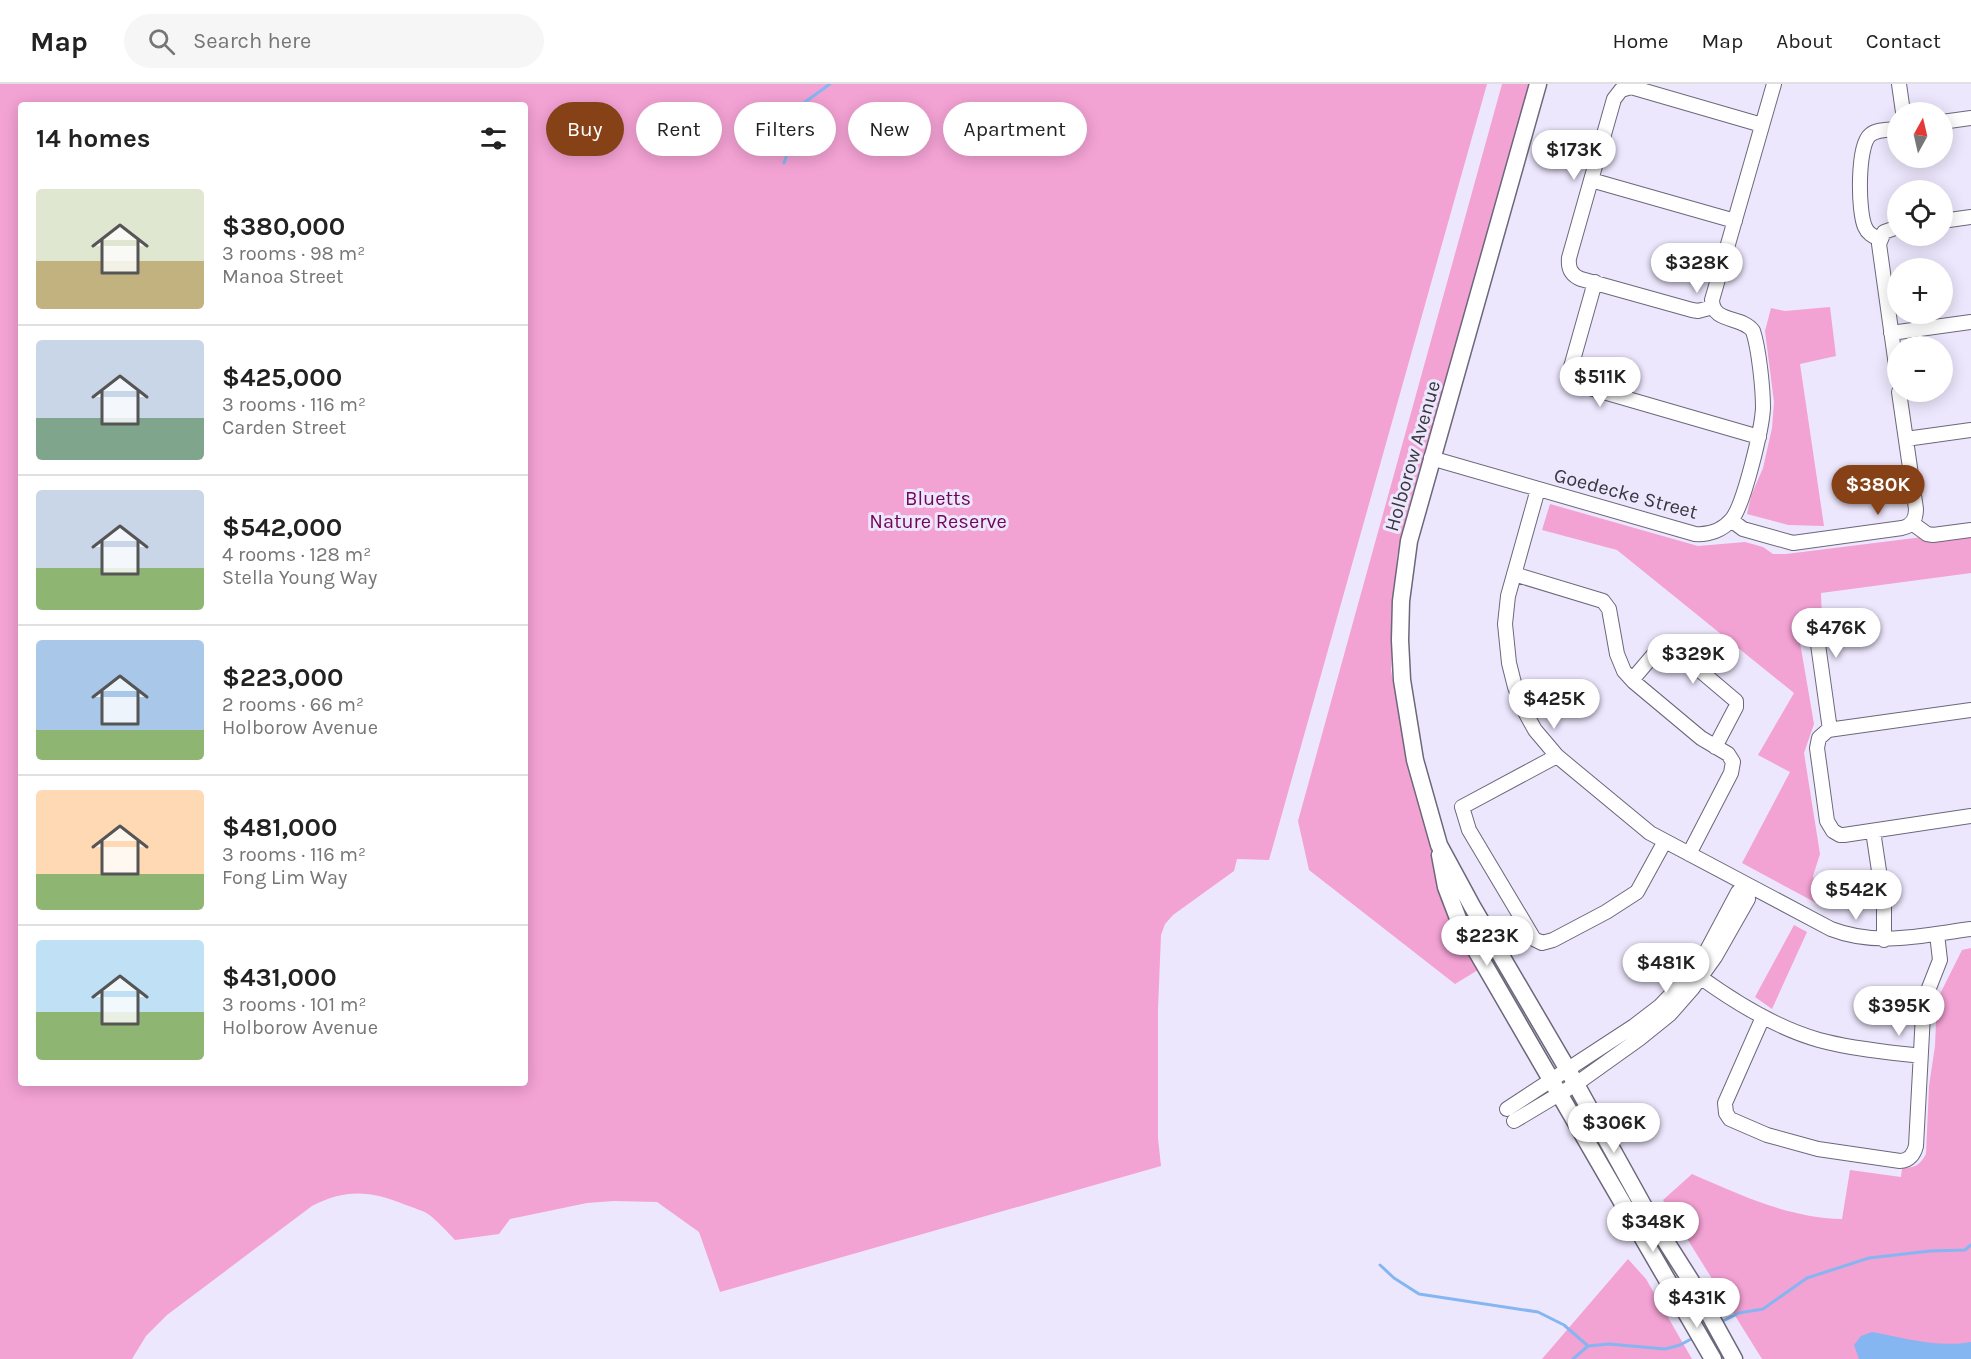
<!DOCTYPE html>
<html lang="en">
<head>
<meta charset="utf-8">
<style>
  body { margin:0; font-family:Karla,sans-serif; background:#f6f6f6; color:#222; height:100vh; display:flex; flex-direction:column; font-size:22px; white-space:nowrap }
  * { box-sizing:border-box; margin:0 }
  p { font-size:20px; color:#767676 }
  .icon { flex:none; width:33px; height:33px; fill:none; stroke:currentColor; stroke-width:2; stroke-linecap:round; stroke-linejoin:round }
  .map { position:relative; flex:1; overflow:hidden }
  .sheet { position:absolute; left:18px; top:18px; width:510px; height:984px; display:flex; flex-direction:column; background:#fff; border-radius:6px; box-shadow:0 3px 15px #0003 }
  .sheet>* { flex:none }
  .hud { position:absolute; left:546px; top:18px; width:570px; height:54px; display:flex; gap:12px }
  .needle { width:39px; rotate:8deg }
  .buttons { position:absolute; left:1887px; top:18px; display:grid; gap:12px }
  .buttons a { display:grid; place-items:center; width:66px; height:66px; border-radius:50%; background:#fff; box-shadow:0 3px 15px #0003; font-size:30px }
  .price { position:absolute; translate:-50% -51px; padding:0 14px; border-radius:21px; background:#fff; color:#222; font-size:20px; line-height:39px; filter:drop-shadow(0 2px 3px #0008) }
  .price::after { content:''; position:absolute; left:50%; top:36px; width:18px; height:14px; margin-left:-9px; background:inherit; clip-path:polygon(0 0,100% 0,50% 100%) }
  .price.active { background:#864216; color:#fff }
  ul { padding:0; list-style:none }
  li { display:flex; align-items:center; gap:18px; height:150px; padding:0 18px }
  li+li { border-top:2px solid #e0e0e0 }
  li span { display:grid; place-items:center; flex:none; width:168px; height:120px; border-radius:6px; color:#555 }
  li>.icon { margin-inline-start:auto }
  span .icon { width:72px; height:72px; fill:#fffc; stroke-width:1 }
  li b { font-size:26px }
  h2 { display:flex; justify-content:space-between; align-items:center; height:72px; padding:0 18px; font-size:26px }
  .pill { padding:0 21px; border-radius:27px; background:#fff; box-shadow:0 3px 15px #0003; font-size:21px; line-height:54px }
  .pill.active { background:#864216; color:#fff }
  header { display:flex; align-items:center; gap:36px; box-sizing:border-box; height:84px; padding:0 30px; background:#fff; border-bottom:2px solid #e0e0e0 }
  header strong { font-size:28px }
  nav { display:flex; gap:33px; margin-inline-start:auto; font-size:21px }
  .search { width:420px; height:54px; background:#f6f6f6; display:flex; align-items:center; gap:15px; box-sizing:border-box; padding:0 21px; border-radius:33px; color:#767676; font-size:22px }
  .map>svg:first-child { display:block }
</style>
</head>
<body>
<header>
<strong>Map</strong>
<div class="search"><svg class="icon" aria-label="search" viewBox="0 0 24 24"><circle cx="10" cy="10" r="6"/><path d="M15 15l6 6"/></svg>Search here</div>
<nav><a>Home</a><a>Map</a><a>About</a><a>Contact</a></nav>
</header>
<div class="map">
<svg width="1971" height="1275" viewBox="0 0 1971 1275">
  <rect width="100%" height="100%" fill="#ede7fd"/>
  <path fill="#f3a2d4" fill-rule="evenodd" d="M0,0H1487L1269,776L1237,775L1234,787L1173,831L1165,840L1161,851L1158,925V1054L1161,1082L720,1208L699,1148L657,1118L614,1117L587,1119L510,1135L499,1150L455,1156C447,1148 438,1137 428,1130C422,1126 413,1124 406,1121C372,1107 346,1104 312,1122L167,1231L146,1252L132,1275H0ZM21,21H525V999H21Z
    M1502,0H1532L1456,268L1411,415L1397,472L1391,586L1397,620L1418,714L1449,831L1478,886L1455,900L1309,786L1298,737Z
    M1830,223L1836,272L1800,280L1824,442L1788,441L1747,430L1751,412L1763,384L1772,344L1774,318L1765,247L1771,224L1785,227Z
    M1550,420L1698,462L1745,458L1763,463L1773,470H1786L1971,447V489L1821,509L1822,537L1797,541L1814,640L1804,669L1820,770L1813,792L1820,821L1742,779L1790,688L1758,671L1794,609L1617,466L1542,446Z
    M1794,841L1807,848L1772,925L1755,913Z
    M1971,864V1275H1762L1663,1116L1692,1090C1743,1112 1786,1133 1842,1135L1850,1086L1901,1093L1902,1084C1915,1084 1920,1081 1926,1070L1929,1002L1935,962L1937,916L1962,866Z
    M1628,1175L1646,1195L1692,1275H1542Z"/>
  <path fill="#85b6f2" d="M1872,1248C1904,1254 1938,1264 1971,1258V1275H1859L1854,1261L1861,1252Z"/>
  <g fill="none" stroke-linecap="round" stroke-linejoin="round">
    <path stroke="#85b6f2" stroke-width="3" d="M784,79L805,18L830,0
      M1380,1181L1394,1194L1419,1210L1538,1228L1564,1241L1588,1262
      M1719,1239L1739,1229L1763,1225L1807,1194L1869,1174L1930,1167L1965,1166L1971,1161
      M1573,1275L1588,1262L1609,1260L1665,1265L1680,1261L1693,1254"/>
    <g stroke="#6c677a" stroke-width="16">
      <path id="minor" d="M1899,0L1903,28
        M1942,38L1971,34
        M1591,96L1735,137
        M1942,137L1971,133
        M1898,143L1884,148L1879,160L1898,296
        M1879,155C1873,152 1868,150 1865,143C1858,128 1857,62 1870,51C1877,45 1889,46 1898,45
        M1595,198L1571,283L1572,294L1576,300L1759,353
        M1713,223L1698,227L1692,226L1581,195C1571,191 1568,184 1569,174L1614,15L1621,6L1631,3L1762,41
        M1891,249L1971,238
        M1906,355L1971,346
        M1431,374L1695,450C1709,451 1723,446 1732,435C1744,420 1762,345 1763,324C1763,305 1759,265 1753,247C1741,231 1713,240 1712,216L1774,0
        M1538,405L1508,512L1505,540L1509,579L1515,603L1524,626L1535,646L1557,672L1650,749L1831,845C1877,863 1924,851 1971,845
        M1731,436L1743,445L1793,459L1902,444C1912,442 1916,435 1916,425L1899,308
        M1912,439L1927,450L1933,451L1971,446
        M1514,490L1603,517L1609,525L1617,570L1624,587L1634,598L1701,654L1728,670L1733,678L1731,689L1689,770
        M1804,547L1816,546L1830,646
        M1632,596L1661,562L1666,560L1671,562L1736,617V623L1715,663
        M1971,626L1828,646L1819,654L1817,664L1827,737L1833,747L1840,751H1844L1971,732
        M1557,672L1462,723L1469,746L1534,855L1542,859L1553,856L1606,828L1637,808L1665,757
        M1873,747L1884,820V856
        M1700,893C1736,919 1776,944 1819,956C1852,965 1887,968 1920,972
        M1763,933L1725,1019L1726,1029L1730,1035L1767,1051L1818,1065L1900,1077C1909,1077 1914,1070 1916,1062L1923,930L1927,909L1940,876L1937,850
        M1507,1025L1634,942L1660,922L1684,897L1705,870L1738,808L1747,802L1748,815L1715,873L1692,905L1670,930L1639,955L1576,1000L1514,1037"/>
    </g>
    <g stroke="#6c677a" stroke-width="19">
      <path id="major" d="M1538,0L1409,457L1401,517L1400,556L1402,596L1415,676L1439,761L1472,822L1568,986L1644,1123L1691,1197L1734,1275
        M1440,771L1446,803L1459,837L1713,1275"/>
    </g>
    <use href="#minor" stroke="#fff" stroke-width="14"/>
    <use href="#major" stroke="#fff" stroke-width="16"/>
  </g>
  <g text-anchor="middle" stroke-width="6" stroke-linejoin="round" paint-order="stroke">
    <g font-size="20" fill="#38363e" stroke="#ede7fd">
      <text transform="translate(1412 372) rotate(-74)" y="7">Holborow Avenue</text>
      <text transform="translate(1626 409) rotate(15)" y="7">Goedecke Street</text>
    </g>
    <g font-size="20" fill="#720556" stroke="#ede7fd">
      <text x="938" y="421">Bluetts<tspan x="938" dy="23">Nature Reserve</tspan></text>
    </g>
  </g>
</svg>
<div class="buttons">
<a><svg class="needle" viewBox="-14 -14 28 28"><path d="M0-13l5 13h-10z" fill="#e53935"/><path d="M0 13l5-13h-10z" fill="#767676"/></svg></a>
<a><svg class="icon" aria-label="locate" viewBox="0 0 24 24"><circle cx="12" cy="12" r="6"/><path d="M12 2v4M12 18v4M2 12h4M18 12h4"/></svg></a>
<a>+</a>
<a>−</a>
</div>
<b class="price" style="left:1574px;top:97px">$173K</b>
<b class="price" style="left:1697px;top:210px">$328K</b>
<b class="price" style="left:1600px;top:324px">$511K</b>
<b class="price active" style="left:1878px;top:432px">$380K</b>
<b class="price" style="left:1836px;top:575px">$476K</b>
<b class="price" style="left:1693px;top:601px">$329K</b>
<b class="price" style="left:1554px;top:646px">$425K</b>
<b class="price" style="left:1856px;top:837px">$542K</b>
<b class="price" style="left:1487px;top:883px">$223K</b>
<b class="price" style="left:1666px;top:910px">$481K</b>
<b class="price" style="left:1899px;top:953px">$395K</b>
<b class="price" style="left:1614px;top:1070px">$306K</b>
<b class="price" style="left:1653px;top:1169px">$348K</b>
<b class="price" style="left:1697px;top:1245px">$431K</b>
<div class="hud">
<a class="pill active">Buy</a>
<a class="pill">Rent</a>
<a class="pill">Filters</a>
<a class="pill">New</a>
<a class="pill">Apartment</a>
</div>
<section class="sheet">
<h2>14 homes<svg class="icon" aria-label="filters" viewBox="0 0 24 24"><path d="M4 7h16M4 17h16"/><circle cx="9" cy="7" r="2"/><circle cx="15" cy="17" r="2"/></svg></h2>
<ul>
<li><span style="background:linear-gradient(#dfe7d0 60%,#c2b280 0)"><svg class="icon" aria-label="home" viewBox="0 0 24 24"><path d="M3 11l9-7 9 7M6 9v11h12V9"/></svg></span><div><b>$380,000</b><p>3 rooms · 98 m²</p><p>Manoa Street</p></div></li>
<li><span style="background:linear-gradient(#c9d6e8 65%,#7fa58c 0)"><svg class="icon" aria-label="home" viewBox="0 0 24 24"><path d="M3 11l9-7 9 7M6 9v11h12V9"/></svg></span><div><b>$425,000</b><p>3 rooms · 116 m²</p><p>Carden Street</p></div></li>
<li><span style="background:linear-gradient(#c9d6e8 65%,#8fb573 0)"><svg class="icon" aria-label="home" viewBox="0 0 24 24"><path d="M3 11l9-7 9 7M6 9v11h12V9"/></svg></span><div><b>$542,000</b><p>4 rooms · 128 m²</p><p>Stella Young Way</p></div></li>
<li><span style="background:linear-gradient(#a9c7e8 75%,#8fb573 0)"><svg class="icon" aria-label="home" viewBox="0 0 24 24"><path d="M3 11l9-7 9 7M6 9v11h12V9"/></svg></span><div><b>$223,000</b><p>2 rooms · 66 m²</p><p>Holborow Avenue</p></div></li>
<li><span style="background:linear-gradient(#ffd9b3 70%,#8fb573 0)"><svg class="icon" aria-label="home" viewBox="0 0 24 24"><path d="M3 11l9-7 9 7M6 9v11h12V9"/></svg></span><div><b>$481,000</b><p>3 rooms · 116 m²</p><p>Fong Lim Way</p></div></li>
<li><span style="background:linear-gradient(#bfe0f5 60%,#8fb573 0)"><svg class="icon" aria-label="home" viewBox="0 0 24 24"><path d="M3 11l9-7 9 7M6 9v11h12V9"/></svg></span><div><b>$431,000</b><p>3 rooms · 101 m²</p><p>Holborow Avenue</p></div></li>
</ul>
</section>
</div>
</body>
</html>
